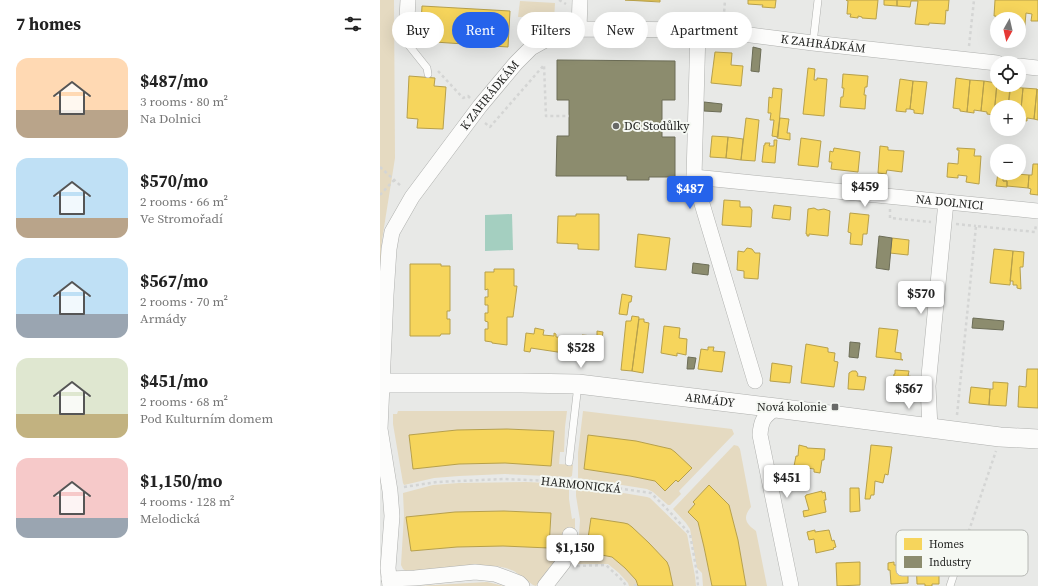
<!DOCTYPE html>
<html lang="en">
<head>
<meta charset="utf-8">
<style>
  body { margin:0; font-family:"Source Serif 4",serif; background:#f6f6f6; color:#222; height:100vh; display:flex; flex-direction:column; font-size:15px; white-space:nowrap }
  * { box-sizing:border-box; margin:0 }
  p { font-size:13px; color:#767676 }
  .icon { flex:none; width:22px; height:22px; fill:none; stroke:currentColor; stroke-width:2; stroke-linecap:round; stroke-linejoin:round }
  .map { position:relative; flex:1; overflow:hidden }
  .drawer { display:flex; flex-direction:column; background:#fff; width:380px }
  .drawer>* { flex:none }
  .top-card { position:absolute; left:12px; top:12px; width:380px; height:36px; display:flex; gap:8px }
  .needle { width:26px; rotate:188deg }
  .tools { position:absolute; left:610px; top:12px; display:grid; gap:8px }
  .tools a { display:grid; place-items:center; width:36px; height:36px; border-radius:50%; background:#fff; box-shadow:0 4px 16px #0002; font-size:20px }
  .price { position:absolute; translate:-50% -34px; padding:0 9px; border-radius:4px; background:#fff; color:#222; font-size:13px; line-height:26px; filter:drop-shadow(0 1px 2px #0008) }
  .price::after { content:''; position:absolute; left:50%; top:24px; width:12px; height:9px; margin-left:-6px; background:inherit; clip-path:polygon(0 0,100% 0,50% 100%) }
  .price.current { background:#2563eb; color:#fff }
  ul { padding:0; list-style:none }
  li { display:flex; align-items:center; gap:12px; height:100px; padding:0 16px }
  li span { display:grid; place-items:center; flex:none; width:112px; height:80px; border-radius:12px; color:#555 }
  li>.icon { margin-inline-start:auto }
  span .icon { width:48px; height:48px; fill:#fffc; stroke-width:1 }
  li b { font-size:17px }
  h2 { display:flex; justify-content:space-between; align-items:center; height:48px; padding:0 16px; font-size:17px }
  .tag { padding:0 14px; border-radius:18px; background:#fff; box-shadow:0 4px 16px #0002; font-size:14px; line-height:36px }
  .tag.current { background:#2563eb; color:#fff }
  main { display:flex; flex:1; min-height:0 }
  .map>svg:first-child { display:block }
</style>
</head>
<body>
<main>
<section class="drawer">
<h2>7 homes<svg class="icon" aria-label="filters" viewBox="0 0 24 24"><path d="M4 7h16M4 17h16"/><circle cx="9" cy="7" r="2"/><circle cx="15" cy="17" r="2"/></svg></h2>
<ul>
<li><span style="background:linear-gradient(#ffd9b3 65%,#b9a48a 0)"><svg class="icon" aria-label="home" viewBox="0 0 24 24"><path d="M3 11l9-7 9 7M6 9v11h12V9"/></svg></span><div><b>$487/mo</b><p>3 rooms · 80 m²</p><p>Na Dolnici</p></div></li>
<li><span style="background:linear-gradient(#bfe0f5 75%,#b9a48a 0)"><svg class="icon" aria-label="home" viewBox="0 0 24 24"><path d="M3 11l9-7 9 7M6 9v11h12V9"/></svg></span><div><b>$570/mo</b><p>2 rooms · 66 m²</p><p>Ve Stromořadí</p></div></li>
<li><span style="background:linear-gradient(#bfe0f5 70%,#9aa5b1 0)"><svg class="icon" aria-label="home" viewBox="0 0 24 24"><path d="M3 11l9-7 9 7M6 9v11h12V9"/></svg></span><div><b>$567/mo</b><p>2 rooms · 70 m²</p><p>Armády</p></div></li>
<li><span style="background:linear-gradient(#dfe7d0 70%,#c2b280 0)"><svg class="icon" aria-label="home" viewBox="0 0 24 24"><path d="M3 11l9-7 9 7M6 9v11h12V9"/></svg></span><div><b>$451/mo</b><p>2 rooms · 68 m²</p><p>Pod Kulturním domem</p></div></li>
<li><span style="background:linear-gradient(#f6c9c9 75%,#9aa5b1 0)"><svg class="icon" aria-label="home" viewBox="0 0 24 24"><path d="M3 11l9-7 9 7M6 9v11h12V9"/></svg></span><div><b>$1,150/mo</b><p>4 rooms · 128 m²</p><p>Melodická</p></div></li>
</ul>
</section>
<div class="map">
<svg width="658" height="586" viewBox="0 0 658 586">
  <rect width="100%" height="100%" fill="#e8e9e7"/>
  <path fill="#e5dac1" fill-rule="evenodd" d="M0,0H14L15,158L2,240L0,276Z
    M140,1L175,3L174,21H154L152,17H138Z
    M18,411H187L185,427L184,452H180L179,464L193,465L192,476L190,477L125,474L79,476L54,478L24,485L23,483L13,424V414H17ZM127,429L174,431L171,465L125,463L79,464L33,469L32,460H31L29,435L77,430Z
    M203,411L352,429L354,434L299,491L301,494L290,505H288L273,492L267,489L198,478V453ZM208,435L256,441L291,449L295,452L311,468L296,480L285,491L275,481L250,476L204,469Z
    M354,445L358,446L360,449L371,507C362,518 366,524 376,531L387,586H366L358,540L349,505L329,485L313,502L315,504L308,512L318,522L324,547L332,586H323L322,573L317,568L310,529L306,523L293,509Z
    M146,482L189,484V499L192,519L195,518V529L191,528L178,560L156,586L153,585L134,571L126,568L116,566H85L26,571L23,569L21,565L24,515L23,493L53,485L79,483ZM124,511L171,513L170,538L169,547L123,546L77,547L31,551L27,517L75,512Z
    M196,485L267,497L270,498L307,534L315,576L316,586H293L288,564L269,543L244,523L211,518L206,552L232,557L245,568L256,580L257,586H249L248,583L239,573L228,564H195V562L198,550L200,520L196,496Z
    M107,582L124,586H37Z"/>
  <path fill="#a4cfc0" d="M132,214L133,250L105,251V215Z"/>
  <path fill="#f6d55c" stroke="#b7a04b" d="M245,0H280V2Z
    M368,0H396L395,8L382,7L383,5L368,4Z
    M466,0H498L496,19L482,18V17L478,16V18L470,17L471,14H467L468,1Z
    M504,0H517V6L504,5Z
    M517,0H569L568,11L566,10L565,24L549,23V25L535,24L538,1H531L530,7L517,6Z
    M615,0H658V21H651L652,14L646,13L644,35H639V19H617V29H615L616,16H614Z
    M42,6L130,11L128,47L40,41Z
    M335,52L352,53L351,65L363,66L361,86L331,83Z
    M428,68L435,69L434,80H437V78L447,79L444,116L423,114Z
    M463,74L488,76L487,87H485L484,95H486L485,109L460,107L461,97H463L464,88H462Z
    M29,76L55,78L54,86L66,87L63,129L37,128L38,119L27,118Z
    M576,78L590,80L587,112L580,111V109L573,108Z
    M520,79L533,81L530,109H526V112L516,111Z
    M590,80L604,81L601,111L594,110V113L587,112Z
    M533,81L547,82L543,114L534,113V110L530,109Z
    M604,81L617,83L614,115L607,114V112L601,111Z
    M617,83V85H631L628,107H617V115H614Z
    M630,87L643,88L640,120H639V107H628Z
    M393,88L402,89L398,137L392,136L394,120H390L391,113H388L389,97L392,98Z
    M643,88L657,89L654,119L647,118V121L640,120Z
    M657,89L658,90V120L654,119Z
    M366,118L379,120L375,161L361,160Z
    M400,118L409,119L407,133H410V140L397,138Z
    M332,136L348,137L346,158L330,157Z
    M348,137L363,139L361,160L346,158Z
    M421,138L441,141L438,167L418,165Z
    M394,140H397L395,163L382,162L384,145H385V143H390L389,146H394Z
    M500,146L508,147V150L524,151L522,172L507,170L506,174L498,173Z
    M454,148L480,152L478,172L451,169L452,162H449L450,151L453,152Z
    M577,148L595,149L594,156H601L599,184L586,182L587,176L578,175V178L567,177L568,163L578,164L579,150H577Z
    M653,164H658V195L650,194L651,189L648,188L649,175H652Z
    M618,173H624L623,181H627V187L616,186Z
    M624,173L649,175L648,188L627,186V181H623Z
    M344,200L360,201V207H370L372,210L371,227L342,225Z
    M394,205L411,207L410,220L392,218Z
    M434,208L438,210L444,209L450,211L448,236L429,234V236H427V234H426L428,209Z
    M470,213L489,215L487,234H483L482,245L470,244L471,233L468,232Z
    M196,214H219V250L198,249V244L177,243L178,216H196Z
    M258,234L290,238L286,270L255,267Z
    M512,238L529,240L528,255L510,253Z
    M367,248L372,249L375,253H380L378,279L364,278V271L357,270L358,251L364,252Z
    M614,249L633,251L630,285L610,283Z
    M633,251L644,252L643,267H640L641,289L637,288V285H633V281H630Z
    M30,264H61V266H70V311H67V319H70V334H61L60,336H30Z
    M114,269H134V286H137L133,317H127V345L112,343V342L105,341V329H108V322L105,321V313H108V305H105V297H108V289L105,290V272H114Z
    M242,294L252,296L251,302H249L247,315L239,314Z
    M252,316L259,317L252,371L241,370L246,321H251Z
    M259,319H264V322L269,323L263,373L252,371Z
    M284,326L300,328L299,338L307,339L306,355L297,353V356L281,353Z
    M155,328L164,330L163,335L174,336V333L176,334V337L186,338L184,353L151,348L150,352L144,351L146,333L154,334Z
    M499,328L518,330L515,352L521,353V359L523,360L496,357Z
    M217,331L223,332L219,357L199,354V356H196L197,339L201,340L202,335L213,336L212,341L217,342Z
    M426,344L448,348V352L455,353L454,361L458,362L454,387L421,383Z
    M328,347H334L333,351L345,352L342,372L318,369L321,349L328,350Z
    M392,363L412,366L410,383L390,381Z
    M647,369H658V408L638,407L639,386L646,387Z
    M515,370L529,371L528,376L535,377L532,397L512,394L514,374H515Z
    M472,371H476L478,374L477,376L486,377L484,390L468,389L469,373Z
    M613,382L628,383L626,406L609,405L610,389H613Z
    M591,387L610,389L609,405L589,403Z
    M127,429L174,431L171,466L125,463L79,464L33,469L29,435L77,430Z
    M208,435L256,441L291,449L295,452L312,468L298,482L296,480L285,491L275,481L250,476L204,469Z
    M419,445L427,447V448L445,449L444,460H442L440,473L434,472V469L414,466L416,456H418Z
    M491,445L512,447L508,475L505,474L503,483L495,481L494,495H491L490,499H485Z
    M329,485L349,505L358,540L366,586H332L324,547L318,522L308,512L315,504L313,502Z
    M470,488H479L480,511L470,512Z
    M442,491V493L445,492L446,500H444L446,512L424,517L423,511L429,510L425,496H426V495Z
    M124,511L171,513L169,548L123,546L77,547L31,551L26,517L75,512Z
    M211,518L244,523L248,524L252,527L269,543L287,562L289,567L293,586H258L256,580L245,568L232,557L206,552Z
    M435,530V532L449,530L452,541L454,540L456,547L453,548L454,549L436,553L434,539L429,540L427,532Z
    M565,551L567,554L568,558L564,561V571H563L562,574L559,575V584H552V586H545V584H537L536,559H539V557L547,556L549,552Z
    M480,562V585L457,586L456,563Z
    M514,562V565H528V583L511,584L510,570H508V563Z"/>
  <path fill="#8c8c6e" stroke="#6c6d57" d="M373,47L381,49L379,72L371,71Z
    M177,60L295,61V100H282V137H295V177H269V180H247V176H176L177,136H189V100H177Z
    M324,102L342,104L341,112L324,111Z
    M499,236L512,238L509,270L496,268Z
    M313,263L329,265L328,275L312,273Z
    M593,318L624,321L623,330L592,328Z
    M470,342L480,343L478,358L469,357Z
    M308,357L316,358L314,369H307Z"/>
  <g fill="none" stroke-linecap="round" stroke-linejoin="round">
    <g stroke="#afb0ae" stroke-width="8">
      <path id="service" d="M26,36L27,43L47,68L48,74
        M433,43L438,0
        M189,462L198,385
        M570,586L576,568"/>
    </g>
    <g stroke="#afb0ae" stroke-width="16">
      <g id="minor">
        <path d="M199,29L200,0"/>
        <path d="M318,30L314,177L375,381"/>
        <path d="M26,36L28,0"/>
        <path d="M639,66L658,68"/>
        <path id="s1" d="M314,177L658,211"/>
        <path d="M396,408C384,416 381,420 380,435L411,586"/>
        <path d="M550,428L548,386L566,202"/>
        <path d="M9,579L35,578L95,572L115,574L139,583L142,586"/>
        <path id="s2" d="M10,586L8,568L12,516L10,491L0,429L6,295L9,249L12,232L32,197L100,106L136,63L151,48L169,38L183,32L199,29L331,30L433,43L617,63"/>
        <path d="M165,586L183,563L187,549L190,535"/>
      </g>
    </g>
    <g stroke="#afb0ae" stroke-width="20">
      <g id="tertiary">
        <path id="s3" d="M0,383H141L198,384L396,408L620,437L658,439"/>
      </g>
    </g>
    <path stroke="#d4d5d4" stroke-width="2.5" stroke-dasharray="3 3" stroke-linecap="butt" d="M179,0L186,4
      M342,17L344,14L345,0
      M589,46L594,0
      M58,71L83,98L88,96L90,98
      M105,123L110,127L164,65L166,116H189
      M0,167L22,187
      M0,195L14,180
      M510,209V218L551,222
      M576,224L596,226
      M577,415L596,226L655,232L656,224
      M24,487L57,482L124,479L194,482L271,493L287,509L310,534L317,573L318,586
      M579,560L616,451
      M197,566L226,565L243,581L246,586
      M254,586L257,585"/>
    <use href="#service" stroke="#fcfcfb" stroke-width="7"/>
    <use href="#minor" stroke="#fcfcfb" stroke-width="15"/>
    <use href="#tertiary" stroke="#fcfcfb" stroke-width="19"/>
  </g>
  <g fill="#686967" stroke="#f5f8f3" stroke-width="1.5">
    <circle cx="236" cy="126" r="4"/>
    <rect x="451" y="403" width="8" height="8" rx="2"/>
  </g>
  <g text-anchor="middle" stroke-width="4" stroke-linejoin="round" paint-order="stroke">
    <g font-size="12" fill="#232422" stroke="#f5f8f3">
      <text dy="4" stroke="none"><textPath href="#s2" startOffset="884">K ZAHRÁDKÁM</textPath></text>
      <text dy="4" stroke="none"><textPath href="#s2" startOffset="524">K ZAHRÁDKÁM</textPath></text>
      <text dy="4" stroke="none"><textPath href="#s1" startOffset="257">NA DOLNICI</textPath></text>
      <text dy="4" stroke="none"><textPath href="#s3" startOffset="331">ARMÁDY</textPath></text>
      <text transform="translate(201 485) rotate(6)" y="4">HARMONICKÁ</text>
    </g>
    <g font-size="12" fill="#232422" stroke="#f5f8f3" text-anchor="start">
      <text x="244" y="130">DC Stodůlky</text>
      <text x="447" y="411" text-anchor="end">Nová kolonie</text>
    </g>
  </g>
  <rect x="516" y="530" width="132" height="46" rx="6" fill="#f5f8f3" stroke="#b6b8b4" stroke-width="1"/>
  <rect x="524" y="538" width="18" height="12" fill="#f6d55c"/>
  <rect x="524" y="556" width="18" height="12" fill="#8c8c6e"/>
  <g font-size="11" fill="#232422">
    <text x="549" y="548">Homes</text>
    <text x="549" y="566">Industry</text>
  </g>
</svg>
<div class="tools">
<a><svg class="needle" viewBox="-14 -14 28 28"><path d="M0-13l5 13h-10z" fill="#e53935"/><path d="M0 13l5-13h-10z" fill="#767676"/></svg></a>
<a><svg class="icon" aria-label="locate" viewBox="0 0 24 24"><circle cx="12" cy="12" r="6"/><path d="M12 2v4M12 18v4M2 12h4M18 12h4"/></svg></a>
<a>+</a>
<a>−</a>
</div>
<b class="price" style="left:485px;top:208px">$459</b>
<b class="price current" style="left:310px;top:210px">$487</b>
<b class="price" style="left:541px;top:315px">$570</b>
<b class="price" style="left:201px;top:369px">$528</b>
<b class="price" style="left:529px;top:410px">$567</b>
<b class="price" style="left:407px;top:499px">$451</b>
<b class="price" style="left:195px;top:569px">$1,150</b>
<div class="top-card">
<a class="tag">Buy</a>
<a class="tag current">Rent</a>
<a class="tag">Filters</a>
<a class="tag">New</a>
<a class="tag">Apartment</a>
</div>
</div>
</main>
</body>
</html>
